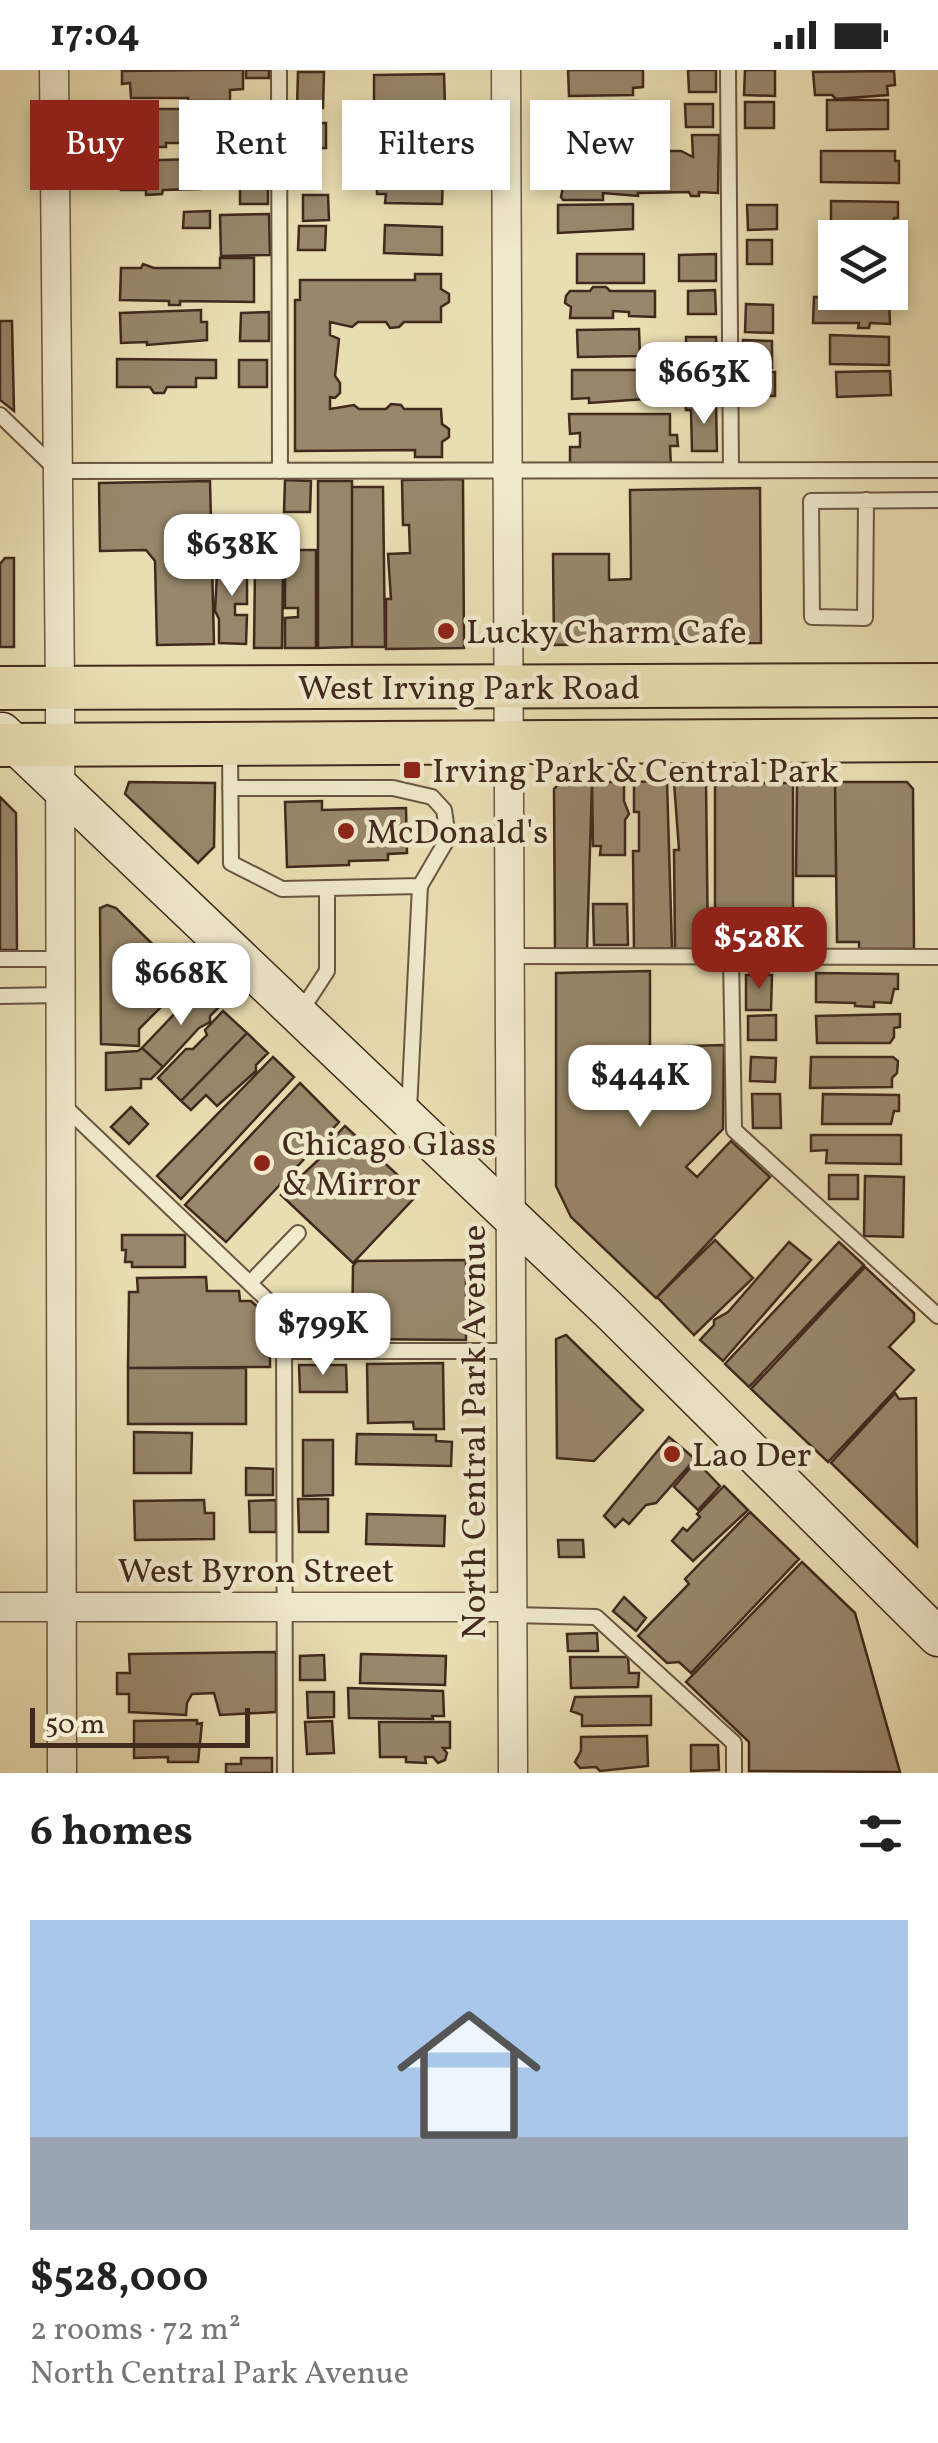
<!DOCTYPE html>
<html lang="en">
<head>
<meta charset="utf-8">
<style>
  body { margin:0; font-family:Vollkorn,serif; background:#f2f2f2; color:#222; height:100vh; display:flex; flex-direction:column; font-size:38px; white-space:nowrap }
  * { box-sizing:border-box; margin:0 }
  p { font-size:32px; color:#767676 }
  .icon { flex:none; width:55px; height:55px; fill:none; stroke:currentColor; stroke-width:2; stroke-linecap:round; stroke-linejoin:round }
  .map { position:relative; height:1703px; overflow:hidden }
  .sheet { display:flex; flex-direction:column; background:#fff; flex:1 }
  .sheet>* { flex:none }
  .hud { position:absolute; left:30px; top:30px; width:880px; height:90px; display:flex; gap:20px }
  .controls { position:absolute; left:818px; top:150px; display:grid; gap:20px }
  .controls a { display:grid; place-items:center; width:90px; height:90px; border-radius:0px; background:#fff; box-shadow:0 5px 15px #0003; font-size:50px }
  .scale { position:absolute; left:30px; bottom:25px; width:220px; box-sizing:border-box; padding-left:10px; border:5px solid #41291e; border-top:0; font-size:28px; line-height:35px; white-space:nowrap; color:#41291e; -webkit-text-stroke:8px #f1eacd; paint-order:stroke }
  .price { position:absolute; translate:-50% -85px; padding:0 22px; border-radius:20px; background:#fff; color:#222; font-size:32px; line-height:65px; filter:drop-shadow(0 2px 5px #0008) }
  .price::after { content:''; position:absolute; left:50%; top:60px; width:30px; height:22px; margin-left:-15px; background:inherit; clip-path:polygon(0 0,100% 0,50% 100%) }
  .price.current { background:#8f2418; color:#fff }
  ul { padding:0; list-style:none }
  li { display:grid; align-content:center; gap:20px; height:530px; padding:0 30px }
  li+li { border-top:2px solid #e0e0e0 }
  li span { display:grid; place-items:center; height:310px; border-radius:0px; color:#555 }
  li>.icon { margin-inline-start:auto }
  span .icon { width:180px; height:180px; fill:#fffc; stroke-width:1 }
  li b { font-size:42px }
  h2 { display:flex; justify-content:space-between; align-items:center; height:120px; padding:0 30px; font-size:42px }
  .tag { padding:0 35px; border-radius:0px; background:#fff; box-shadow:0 5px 15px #0003; font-size:35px; line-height:90px }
  .tag.current { background:#8f2418; color:#fff }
  .status { display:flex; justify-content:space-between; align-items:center; height:70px; padding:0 50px; background:#fff; direction:ltr }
  .status svg { height:28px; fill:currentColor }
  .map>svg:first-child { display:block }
</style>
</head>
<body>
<div class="status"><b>17:04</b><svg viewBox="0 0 49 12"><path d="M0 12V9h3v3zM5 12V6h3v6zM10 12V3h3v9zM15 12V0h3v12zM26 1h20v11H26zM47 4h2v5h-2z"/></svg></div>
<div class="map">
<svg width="938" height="1703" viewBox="0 0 938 1703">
  <rect width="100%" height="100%" fill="#e9deb2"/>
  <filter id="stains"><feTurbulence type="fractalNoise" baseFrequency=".002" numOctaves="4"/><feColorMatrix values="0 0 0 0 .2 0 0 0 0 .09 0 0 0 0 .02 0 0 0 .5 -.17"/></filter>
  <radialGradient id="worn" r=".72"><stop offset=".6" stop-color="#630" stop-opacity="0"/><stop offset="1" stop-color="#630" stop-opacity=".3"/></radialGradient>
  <path fill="#98876b" stroke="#41291e" stroke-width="2.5" d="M198,0H243V19L230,20V31H188V28H131L130,13L122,14V1Z
    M246,0H269V8H246Z
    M568,0H643V17L633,18V25L569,26Z
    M688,0H716V22H689Z
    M745,0H775V26L744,25Z
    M894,1L895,15L887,16L888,25L836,29L832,25H815L813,2Z
    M298,2H324L323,38L297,37Z
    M444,4L445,35H374V5Z
    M827,30H888V59L827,60Z
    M637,31L638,59L576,61L575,47H569L568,32Z
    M745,32H774V58H745Z
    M685,34H713V57H686Z
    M129,39H206V73H166V77H146V73H130L125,68L124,60L129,56Z
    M298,53H326V78H298Z
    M238,54L267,55V82H237Z
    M441,54V81L379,83L378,56Z
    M692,65H719L718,123L699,122V126H691L689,122L638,123V126L603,123V130H563L561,127L564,112L560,90L564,87H588L593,84L603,87H650L656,81H681L693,87Z
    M821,81H895V91H899V113L821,112Z
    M199,89L200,119L163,120L162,124L146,125V120H121L120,91Z
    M240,102H268V134H240Z
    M377,105L443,107L442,134L385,133L386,124H377Z
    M303,125H328L329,150L303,151Z
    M831,131L898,132V148H894L893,157L888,162H831Z
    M633,134V159L558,163V135Z
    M747,135H777V159L748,160Z
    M210,141V158H183L184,142Z
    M269,144L270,185L221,186L220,145Z
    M385,155L442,157V185L384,183Z
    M299,156H326L325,180H298Z
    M830,165L898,166L897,183L891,184L890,196V168H835V189H830Z
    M747,170H772V194H747Z
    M577,184H644V213H577Z
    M716,184V211H679V185Z
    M220,188H254V232L180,231V235H169V231L120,230L121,198H141L143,194L154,198H220Z
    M415,204H441V219L449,224V232L441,237V252H404L399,257L390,258L386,252H358L352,257L330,252V265L339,269L335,306L340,313V323L335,328L330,327V339L354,335L359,339H386L391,334L401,335L404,339H441L442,354L449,359V367L442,372V387H415V380L295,381V230H300V210H415Z
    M593,217H606L610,221H655V247L629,246V242L613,241V248H570L571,237L565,233L566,226L570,221H590Z
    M715,220L716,244H688V221Z
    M814,227L889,228L890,254L870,253L869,258H858L859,253H813Z
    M746,234L773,235V263L745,262Z
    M201,240V252H207V270L147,275V272L121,273L120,243Z
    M269,242V271H240L241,243Z
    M0,251H12L14,341L0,330Z
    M639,259L640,286L578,287L577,260Z
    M830,265L889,267V295L830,294Z
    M686,267H716L717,297H686Z
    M743,270L772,271V298L743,297Z
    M117,289L216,290V308H196V317H167L164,323H154L150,317H117Z
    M239,290H267V317H239Z
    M572,300H644L645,329L589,333V328L572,329Z
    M890,301L891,325L837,327L836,302Z
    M746,302H775V326H746Z
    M714,303L715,331H684V304Z
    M716,334L717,381H692L691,340H686V335Z
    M569,344H670V365H677L678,376H670L671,396H570V377H580V363L570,364Z
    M463,409L464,578L386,579V529H391L388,484L410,483L409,455H403L402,410Z
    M285,410L311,411L310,442H284Z
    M210,411L214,574L157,575L155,491L146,480L100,481L99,413Z
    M318,411H352V577L318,578Z
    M352,417H383L385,577H352Z
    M760,418L761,573L554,575L553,484H609V510L631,509L630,420Z
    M285,480H316V578H285V548L298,547V538H285Z
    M218,486H247V534H235V545H247L246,574L219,573V549L215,541Z
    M5,488H14V577H0V494Z
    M255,500L283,501L282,578H254Z
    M667,711L672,878L634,879L633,781H639V742H634V712Z
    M129,712L215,713L214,777L198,793L125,724Z
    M561,712H592L587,879H555L554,719Z
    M592,712H624V731L629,744L625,750V785H600L601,776H593Z
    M674,712H706L708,879H675L674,780H679Z
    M835,712H907L913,719L914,879H859V872H837Z
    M835,712L836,806H796L797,713Z
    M715,713H793V878L715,879Z
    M0,727L16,743L17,880H0Z
    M322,731V740L406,738L407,783L388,784V790L349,791V795L287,797L285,732Z
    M593,834H627L628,875H594Z
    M107,835L116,838L193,914L178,931L172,926L139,959V976L101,974L100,838Z
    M650,901V977L724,975L723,1059L686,1097L697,1107L731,1071L770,1107L656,1228L571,1147L556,1116V903Z
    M816,903L898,904V919H894L891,933L874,932V937L855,936V933L816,932Z
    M746,905H772L771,940H746Z
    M199,918L219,937L210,946V952L199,958L163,997L142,978Z
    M223,941L247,963L181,1031L158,1008L186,979H193L207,965L205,960Z
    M900,944V957L894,958V967L890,973H817L816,946Z
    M776,945V970H748V946Z
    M247,963L268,983L256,995V1001L217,1036L206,1025L191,1040L181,1031Z
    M142,978L163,997L151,1009H141V1018L106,1020V983L138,981Z
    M273,987L294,1007L181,1129L157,1106Z
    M751,987L776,988L775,1012L750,1011Z
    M811,987H893L898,991L897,1003L892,1008V1017L810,1018Z
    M300,1013L339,1052L226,1172L185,1135Z
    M752,1024H780L781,1058H753Z
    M823,1024L899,1025V1041H894L891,1054H822Z
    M131,1037L148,1054L129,1074L111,1057Z
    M345,1056L418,1124L353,1193L281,1125L332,1077L329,1073Z
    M811,1065H901V1094L826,1093L827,1080L811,1081Z
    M829,1105H858V1129H829Z
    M865,1106L904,1107L903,1167L864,1166Z
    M122,1165H185V1197H132V1192H125L126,1180H122Z
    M715,1170L753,1208L694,1265L657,1227Z
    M789,1172L811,1190L723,1291L700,1270L714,1255V1250L728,1242Z
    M839,1172L864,1195L749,1317L725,1294Z
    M466,1190V1270L352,1269L353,1196L357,1191Z
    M865,1197L914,1243V1251L889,1277L914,1300L828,1392L751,1319Z
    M206,1207L207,1221H239L240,1231H251L270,1248V1297L128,1298L129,1222H138L137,1208Z
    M566,1265L643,1340L594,1391L557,1388L556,1269Z
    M443,1293L444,1359H414L413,1352L368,1353L367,1294Z
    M299,1295H346L347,1322H300Z
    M128,1298H246V1354H128Z
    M895,1323L899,1329L916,1328L917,1476L831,1393Z
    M134,1362L192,1363L191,1403H134Z
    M357,1364L436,1365V1371L452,1372L451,1396L356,1394Z
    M669,1367L695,1389L656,1433L646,1435L629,1454L623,1449L615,1457L604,1446Z
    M303,1370H333V1425L303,1426Z
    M696,1391L720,1416L698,1440L674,1417Z
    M246,1398L273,1399V1425H246Z
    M724,1416L748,1440L693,1491L672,1471L683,1458L687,1461L700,1447L697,1444Z
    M298,1429H328V1462H299Z
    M204,1430L205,1443H214V1469L135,1470L134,1431Z
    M276,1430V1462H250L249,1431Z
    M750,1442L799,1489L691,1603L679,1592L667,1593L638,1566L689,1514L685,1509Z
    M367,1444L445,1446L444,1476L366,1474Z
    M558,1470H583L584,1487H559Z
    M802,1492L855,1543L900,1702L749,1701V1672L686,1612Z
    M624,1527L646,1548L636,1561L613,1541Z
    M597,1563L598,1581H568L567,1564Z
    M276,1582V1642L220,1645L214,1623L192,1624L187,1633L186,1645L129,1642V1624H117V1603H130L129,1584Z
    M361,1584L446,1586L445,1615L360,1613Z
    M324,1585L325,1610H300V1586Z
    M570,1587H628L629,1603H639L638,1617L571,1618Z
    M348,1618L443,1621L444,1646H432L433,1649L349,1648Z
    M307,1622H334V1647L308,1648Z
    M651,1626V1655L582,1656V1645L571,1641L575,1627Z
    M197,1650V1654L202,1653L198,1692H168V1687L134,1688V1651Z
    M332,1651L334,1683L307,1684L305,1652Z
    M379,1652H450V1678H443L447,1683L445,1690L438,1693L433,1687H425L426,1693L406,1692V1687H380Z
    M647,1666L648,1696L600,1701L596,1697L580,1698L575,1692L581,1681V1667Z
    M691,1675H718L719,1700L691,1701Z
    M241,1688H272V1703H226V1694H241Z"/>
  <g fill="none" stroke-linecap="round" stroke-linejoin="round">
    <g stroke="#6b5643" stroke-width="18">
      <path id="lane" d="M279,0L280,401
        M728,0L731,400
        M0,345L58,401L938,400
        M866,430L865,548L812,547L811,431L938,430
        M230,679L231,793L282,819L420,816L409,1040
        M230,718H393L432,727L444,740L448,768L420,816
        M510,886L938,887
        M731,887L734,1060L938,1246
        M0,889H61
        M0,926L61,925
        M299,944L327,901V818
        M61,1033L284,1246L285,1703
        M250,1213L298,1163
        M284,1281H510
        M512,1545L596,1547L734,1673V1703"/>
    </g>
    <g stroke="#6b5643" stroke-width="31">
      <path id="street" d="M54,0L60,618L62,1703
        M506,0L513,1703
        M0,1537H511"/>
    </g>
    <g stroke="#41291e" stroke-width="41">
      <path id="secondary" d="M2,662L611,1242L938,1567"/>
    </g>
    <g stroke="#41291e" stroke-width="46">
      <path id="primary" d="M0,618L938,615
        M0,675L938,670"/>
    </g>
    <use href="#lane" stroke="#f1eacd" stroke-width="14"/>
    <use href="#street" stroke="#f1eacd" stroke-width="28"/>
    <use href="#secondary" stroke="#f1eacd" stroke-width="38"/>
    <use href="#primary" stroke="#e9deb2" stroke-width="42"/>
  </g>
  <g fill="#8f2418" stroke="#f1eacd" stroke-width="4">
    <circle cx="446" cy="561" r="10"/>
    <rect x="402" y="690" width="20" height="20" rx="5"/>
    <circle cx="346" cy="761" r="10"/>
    <circle cx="262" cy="1093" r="10"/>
    <circle cx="672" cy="1384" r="10"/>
  </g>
  <g text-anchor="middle" stroke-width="9" stroke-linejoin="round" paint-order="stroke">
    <g font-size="35" fill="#41291e" stroke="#f1eacd" text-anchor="start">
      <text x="466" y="573">Lucky Charm Cafe</text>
      <text x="432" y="712">Irving Park &amp; Central Park</text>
      <text x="366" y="773">McDonald's</text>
      <text x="282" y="1085">Chicago Glass<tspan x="282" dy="40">&amp; Mirror</tspan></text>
      <text x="692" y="1396">Lao Der</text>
    </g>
    <g font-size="35" fill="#41291e" stroke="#f1eacd">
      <text x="469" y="629">West Irving Park Road</text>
      <text transform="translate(473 1362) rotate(-90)" y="12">North Central Park Avenue</text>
      <text x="256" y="1512">West Byron Street</text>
    </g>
  </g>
  <rect width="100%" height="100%" filter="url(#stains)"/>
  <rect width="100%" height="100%" fill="url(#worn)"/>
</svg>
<div class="controls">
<a><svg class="icon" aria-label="layers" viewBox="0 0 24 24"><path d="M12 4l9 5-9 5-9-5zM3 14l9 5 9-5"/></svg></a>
</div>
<div class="scale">50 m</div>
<b class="price" style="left:704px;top:357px">$663K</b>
<b class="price" style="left:232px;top:529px">$638K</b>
<b class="price current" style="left:759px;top:922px">$528K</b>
<b class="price" style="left:181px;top:958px">$668K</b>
<b class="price" style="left:640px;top:1060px">$444K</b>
<b class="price" style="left:323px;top:1308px">$799K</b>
<div class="hud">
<a class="tag current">Buy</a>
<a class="tag">Rent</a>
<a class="tag">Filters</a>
<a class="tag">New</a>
</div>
</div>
<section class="sheet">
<h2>6 homes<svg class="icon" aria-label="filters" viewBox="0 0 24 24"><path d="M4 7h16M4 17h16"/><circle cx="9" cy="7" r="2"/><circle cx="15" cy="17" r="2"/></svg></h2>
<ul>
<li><span style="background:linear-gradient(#a9c7e8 70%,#9aa5b1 0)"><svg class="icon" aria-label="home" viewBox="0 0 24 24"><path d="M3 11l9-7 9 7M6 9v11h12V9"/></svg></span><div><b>$528,000</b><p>2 rooms · 72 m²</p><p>North Central Park Avenue</p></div></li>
</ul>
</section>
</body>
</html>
